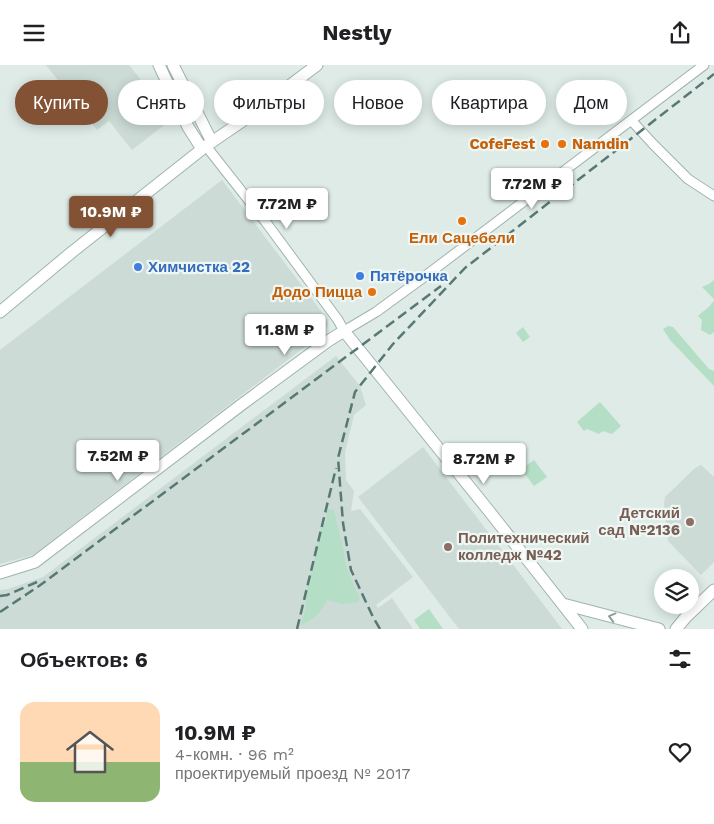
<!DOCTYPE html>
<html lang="ru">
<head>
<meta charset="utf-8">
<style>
  body { margin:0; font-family:"Work Sans",sans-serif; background:#f6f6f6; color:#202124; height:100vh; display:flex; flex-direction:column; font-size:19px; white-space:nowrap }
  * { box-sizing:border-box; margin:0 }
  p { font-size:16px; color:#757577 }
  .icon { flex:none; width:28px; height:28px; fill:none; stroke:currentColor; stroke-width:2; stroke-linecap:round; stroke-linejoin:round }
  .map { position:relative; height:564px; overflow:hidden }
  .drawer { display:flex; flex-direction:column; background:#fff; flex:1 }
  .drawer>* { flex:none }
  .top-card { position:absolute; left:15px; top:15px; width:685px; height:45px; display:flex; gap:10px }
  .fabs { position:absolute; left:654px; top:504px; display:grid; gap:10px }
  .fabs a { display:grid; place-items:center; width:45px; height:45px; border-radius:50%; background:#fff; box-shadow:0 2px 12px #0003; font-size:25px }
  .price { position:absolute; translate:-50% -42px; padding:0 11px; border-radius:5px; background:#fff; color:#222; font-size:16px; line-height:32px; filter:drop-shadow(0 1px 2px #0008) }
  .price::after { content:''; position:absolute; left:50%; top:30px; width:15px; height:11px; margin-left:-8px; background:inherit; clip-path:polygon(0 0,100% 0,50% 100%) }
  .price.selected { background:#835235; color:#fff }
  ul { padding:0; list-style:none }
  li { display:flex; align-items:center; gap:15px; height:125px; padding:0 20px }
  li+li { border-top:1px solid #e0e0e0 }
  li span { display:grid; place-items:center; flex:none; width:140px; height:100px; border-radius:15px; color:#555 }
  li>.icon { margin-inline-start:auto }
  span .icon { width:60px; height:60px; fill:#fffc; stroke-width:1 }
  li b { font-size:21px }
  h2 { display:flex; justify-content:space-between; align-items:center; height:60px; padding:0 20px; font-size:21px }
  .pill { padding:0 18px; border-radius:22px; background:#fff; box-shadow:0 2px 12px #0003; font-size:18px; line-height:45px }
  .pill.selected { background:#835235; color:#fff }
  header { display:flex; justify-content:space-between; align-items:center; height:65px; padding:0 20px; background:#fff; font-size:22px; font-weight:700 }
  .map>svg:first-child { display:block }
</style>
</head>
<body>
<header><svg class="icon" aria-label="menu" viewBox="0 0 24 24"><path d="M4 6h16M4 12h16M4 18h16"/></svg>Nestly<svg class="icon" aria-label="share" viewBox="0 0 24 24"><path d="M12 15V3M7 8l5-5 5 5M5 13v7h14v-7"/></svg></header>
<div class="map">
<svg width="714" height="564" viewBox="0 0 714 564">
  <rect width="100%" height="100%" fill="#deebe7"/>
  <path fill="#ccdbd6" d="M46,0H129L172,54L132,85L109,56L97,65Z
    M222,115L327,254L328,260L324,267L33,490L0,499V285Z
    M336,291L360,321L366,340L354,350L345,388L346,415L354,426L351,446L360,444L413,512L376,540L378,543L392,533L413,564H0V525L8,524L43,512Z
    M423,382L537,531L562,564H459L358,432Z
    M701,400L714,412V497L701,510L668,476L664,438L665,432L695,403Z"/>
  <path fill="#b5dec6" d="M714,215V234L702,222L709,219Z
    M714,235V267L710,270L701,265L702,255L698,251C704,245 710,243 714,235Z
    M668,261L673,262L709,304L714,306V321L670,275L663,264Z
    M523,262L530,272L523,277L516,268Z
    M600,337L621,361L612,369L603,366L599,369L587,364L584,366L577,357Z
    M534,395L547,412L534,421L521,404Z
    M331,444L334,445L338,463L343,482L346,501L356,526L360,533L358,537L344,539L327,535C319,550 316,553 301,560L305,546L307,524L314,497L319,471L321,463L326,457L327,445Z
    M429,544L443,564H420L414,555Z"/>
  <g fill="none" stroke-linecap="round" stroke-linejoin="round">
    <g stroke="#a1b3af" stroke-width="11">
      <path id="minor" d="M631,55L653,79L688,114L714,131
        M206,81L265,156L338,255L344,266L376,247L424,212L704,0"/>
    </g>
    <g stroke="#a1b3af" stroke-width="13">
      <path id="tertiary" d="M159,0L188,62L202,84
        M173,0L212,77
        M0,247L72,187L206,81L241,57L317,0
        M0,508L35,497L241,340L328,276L344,266L489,446L582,564
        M563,539L659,564
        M676,564L686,552L714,525"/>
    </g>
    <use href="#minor" stroke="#fff" stroke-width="9"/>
    <use href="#tertiary" stroke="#fff" stroke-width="11"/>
    <path stroke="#587874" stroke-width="2.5" stroke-dasharray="10 5" stroke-linecap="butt" d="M0,531L7,530L37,517
      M0,547L39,521L441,221
      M297,564L336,403
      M380,564L373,552L351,505L343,458L338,393L355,327L393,279L465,203L714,9"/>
  </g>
  <defs><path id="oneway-chevron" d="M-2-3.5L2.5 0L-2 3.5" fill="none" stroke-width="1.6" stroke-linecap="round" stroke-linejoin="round" transform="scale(1.25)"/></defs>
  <use stroke="#8e9e9c" href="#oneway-chevron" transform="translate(612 552) rotate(-165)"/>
  <g fill="#e8710a" stroke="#eff7f4" stroke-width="2">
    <circle cx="545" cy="79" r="5"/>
    <circle cx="562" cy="79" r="5"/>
    <circle cx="462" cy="156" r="5"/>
    <circle cx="372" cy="227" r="5"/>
  </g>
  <g fill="#3f7fe0" stroke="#eff7f4" stroke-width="2">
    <circle cx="138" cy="202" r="5"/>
    <circle cx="360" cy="211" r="5"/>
  </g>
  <g fill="#8d6e63" stroke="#eff7f4" stroke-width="2">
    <circle cx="690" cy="457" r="5"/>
    <circle cx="448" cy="482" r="5"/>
  </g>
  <g text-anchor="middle" stroke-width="4.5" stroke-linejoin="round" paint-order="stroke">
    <g font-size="15" font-weight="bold" fill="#c56008" stroke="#eff7f4" text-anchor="end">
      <text x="535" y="84">CofeFest</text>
      <text x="572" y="84" text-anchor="start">Namdin</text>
      <text x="462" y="178" text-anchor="middle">Ели Сацебели</text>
      <text x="362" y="232">Додо Пицца</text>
    </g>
    <g font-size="15" font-weight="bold" fill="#366cbe" stroke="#eff7f4" text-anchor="start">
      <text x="148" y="207">Химчистка 22</text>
      <text x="370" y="216">Пятёрочка</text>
    </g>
    <g font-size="15" font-weight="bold" fill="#785e54" stroke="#eff7f4" text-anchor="end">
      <text x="680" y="453">Детский<tspan x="680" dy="17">сад №2136</tspan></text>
      <text x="458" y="478" text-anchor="start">Политехнический<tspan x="458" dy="17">колледж №42</tspan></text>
    </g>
  </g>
</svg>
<div class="fabs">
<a><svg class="icon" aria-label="layers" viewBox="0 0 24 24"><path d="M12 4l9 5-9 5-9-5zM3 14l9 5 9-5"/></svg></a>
</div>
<b class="price" style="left:532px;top:145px">7.72M ₽</b>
<b class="price" style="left:287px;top:165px">7.72M ₽</b>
<b class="price selected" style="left:111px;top:173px">10.9M ₽</b>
<b class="price" style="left:285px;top:291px">11.8M ₽</b>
<b class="price" style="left:118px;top:417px">7.52M ₽</b>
<b class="price" style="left:484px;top:420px">8.72M ₽</b>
<div class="top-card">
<a class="pill selected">Купить</a>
<a class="pill">Снять</a>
<a class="pill">Фильтры</a>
<a class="pill">Новое</a>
<a class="pill">Квартира</a>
<a class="pill">Дом</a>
</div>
</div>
<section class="drawer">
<h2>Объектов: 6<svg class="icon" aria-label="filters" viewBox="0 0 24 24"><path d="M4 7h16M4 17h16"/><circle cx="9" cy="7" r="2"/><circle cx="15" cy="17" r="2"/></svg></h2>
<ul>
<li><span style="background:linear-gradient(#ffd9b3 60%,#8fb573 0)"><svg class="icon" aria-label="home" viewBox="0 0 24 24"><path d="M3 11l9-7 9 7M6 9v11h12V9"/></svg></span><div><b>10.9M ₽</b><p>4-комн. · 96 m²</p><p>проектируемый проезд № 2017</p></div><svg class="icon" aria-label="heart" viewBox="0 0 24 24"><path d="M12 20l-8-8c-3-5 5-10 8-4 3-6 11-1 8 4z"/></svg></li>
</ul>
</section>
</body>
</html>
